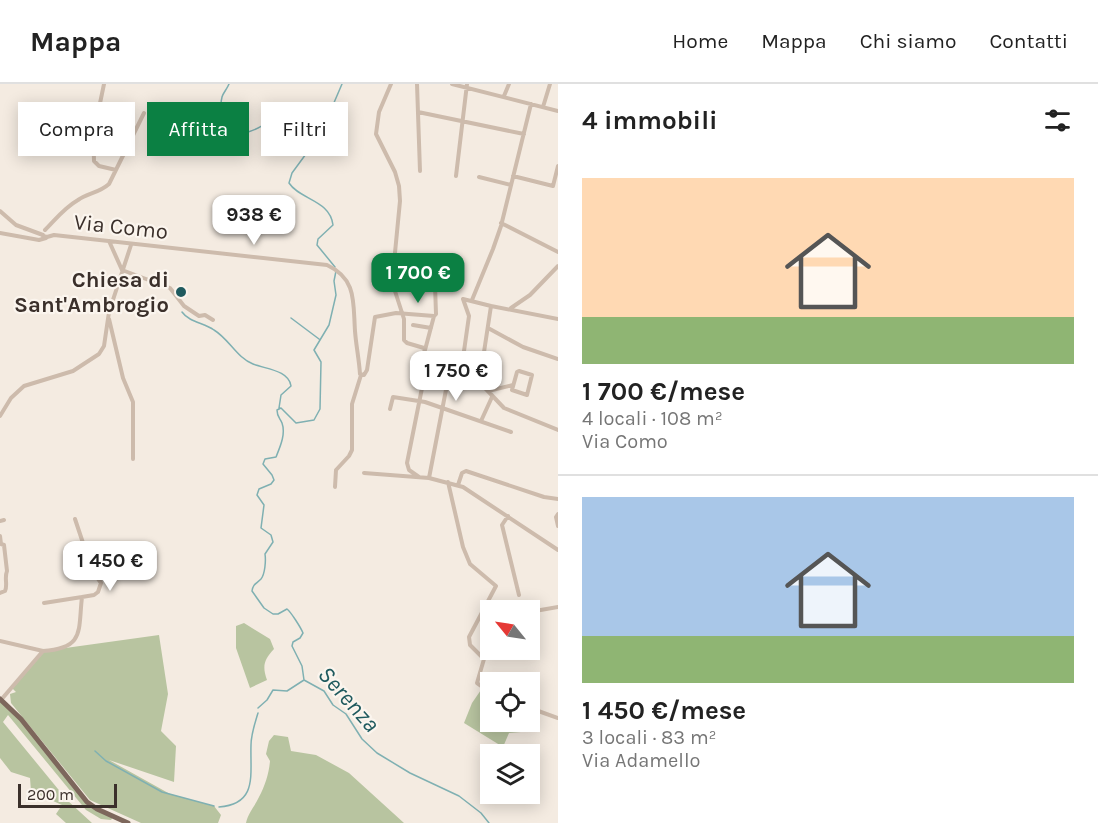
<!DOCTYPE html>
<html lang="it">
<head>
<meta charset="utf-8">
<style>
  body { margin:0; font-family:Karla,sans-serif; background:#f2f2f2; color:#222; height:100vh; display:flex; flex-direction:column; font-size:22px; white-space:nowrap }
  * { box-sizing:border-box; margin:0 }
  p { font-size:20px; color:#767676 }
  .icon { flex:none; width:33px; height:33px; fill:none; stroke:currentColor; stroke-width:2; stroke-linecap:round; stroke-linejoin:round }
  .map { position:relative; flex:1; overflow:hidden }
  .drawer { display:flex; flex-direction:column; background:#fff; width:540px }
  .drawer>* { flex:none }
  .banner { position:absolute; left:18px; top:18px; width:450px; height:54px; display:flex; gap:12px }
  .needle { width:39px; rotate:300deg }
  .fabs { position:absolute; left:480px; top:516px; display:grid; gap:12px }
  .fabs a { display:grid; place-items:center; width:60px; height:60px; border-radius:0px; background:#fff; box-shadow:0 3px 15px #0003; font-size:30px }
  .scale { position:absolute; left:18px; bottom:15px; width:99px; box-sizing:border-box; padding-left:6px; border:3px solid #3b302b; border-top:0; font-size:16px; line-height:21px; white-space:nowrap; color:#3b302b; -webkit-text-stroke:4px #fbf5ee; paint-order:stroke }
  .price { position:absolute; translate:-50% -51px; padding:0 14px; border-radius:12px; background:#fff; color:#222; font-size:20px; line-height:39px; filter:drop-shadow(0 2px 3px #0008) }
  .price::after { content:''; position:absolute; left:50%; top:36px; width:18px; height:14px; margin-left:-9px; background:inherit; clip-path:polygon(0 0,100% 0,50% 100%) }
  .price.active { background:#0b8043; color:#fff }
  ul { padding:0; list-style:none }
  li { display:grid; align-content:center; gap:12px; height:318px; padding:0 24px }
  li+li { border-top:2px solid #e0e0e0 }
  li span { display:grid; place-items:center; height:186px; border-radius:0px; color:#555 }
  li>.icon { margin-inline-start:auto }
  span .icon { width:108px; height:108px; fill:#fffc; stroke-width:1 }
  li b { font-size:26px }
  h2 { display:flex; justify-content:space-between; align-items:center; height:72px; padding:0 24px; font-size:26px }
  .tag { padding:0 21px; border-radius:0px; background:#fff; box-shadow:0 3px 15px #0003; font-size:21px; line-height:54px }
  .tag.active { background:#0b8043; color:#fff }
  header { display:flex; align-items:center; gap:36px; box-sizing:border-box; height:84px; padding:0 30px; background:#fff; border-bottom:2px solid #e0e0e0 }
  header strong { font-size:28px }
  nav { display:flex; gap:33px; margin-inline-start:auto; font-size:21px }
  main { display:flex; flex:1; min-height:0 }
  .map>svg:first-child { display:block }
</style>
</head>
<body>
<header>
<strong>Mappa</strong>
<nav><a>Home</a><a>Mappa</a><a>Chi siamo</a><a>Contatti</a></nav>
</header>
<main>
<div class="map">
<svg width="558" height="739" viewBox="0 0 558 739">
  <rect width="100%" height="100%" fill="#f4ebe1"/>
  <path fill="#b8c4a0" d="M244,539L270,555L274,565C264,576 262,582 267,596L250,604L236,564V542Z
    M159,551L168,610L161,647L176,662L174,698L109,676L170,710L214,722L221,731L218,739H141L90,716L11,619L10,610L16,608L11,603L44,567Z
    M483,603L490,608V638H528L521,648L509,649L503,663L464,639L472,619Z
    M0,617L12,625L87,718L113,733L111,736L101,735L86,726L8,631L3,638L67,716L92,739H66L56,730L62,721L31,707L30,694L11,688L0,674Z
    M274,651L288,653L291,667L316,671L349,689L404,739H246C248,729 255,722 259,713C265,702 269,689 270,677L266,670L269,657Z"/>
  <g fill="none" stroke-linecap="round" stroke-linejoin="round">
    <path stroke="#7fb0b2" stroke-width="1.5" d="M229,0C227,5 223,9 222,13C219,24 224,45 230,53C237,54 238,51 245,49C258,45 266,41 275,30L281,34C281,65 292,49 312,53L314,59L292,89L289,99C300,116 330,116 333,141L318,155L317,161L335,183
      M312,53L333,21L342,0
      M336,187L334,197L336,211L329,241L314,266L321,278L320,325L314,336L296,339L281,324L277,326C277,333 280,334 282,339C286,350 280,363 276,373L265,375L263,380L272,391L274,396L271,400L259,405L257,411L264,421L261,444L271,451L273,458L265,470C266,477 265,490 261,495C256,500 253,500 252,507L264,524L273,530H278L287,525C291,528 301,544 303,549L300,554L293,558L292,562L302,582L304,596L324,607L333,621L346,630L362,655L377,669L410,689L459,712L481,729L489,739
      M182,228C189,238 204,239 214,246C229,255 237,274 253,280C265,285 289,286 291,302L281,311L279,324
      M291,234L319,255
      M258,624L267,616L273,606L287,607L304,596
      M95,667L106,677L162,708L214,722
      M219,723C258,720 250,691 251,661C251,650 255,639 258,629"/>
    <path stroke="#cdbbac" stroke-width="4" d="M104,0L99,24L93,44L94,77L99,82L116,86
      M391,0L379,28L376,50L395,88L399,102L400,117L394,179V204L404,235V256L407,259L424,264L427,279L407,379L409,386L419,393
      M417,0L420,87
      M452,0L558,27
      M504,12L509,0
      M543,23L550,0
      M418,28L524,50
      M456,92L467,0
      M513,92L553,102L558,82
      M479,93L511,101
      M0,127L16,141L43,151
      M501,139L558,168
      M45,146C56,135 64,124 78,116C88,109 99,109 109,100L144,29
      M0,149L39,156L46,154
      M43,152L47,153L54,151L327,181C357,195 353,218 355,247C356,261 359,275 360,290L364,291L367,286L375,233L396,229L434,232
      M109,157L122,186L170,204L184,222L199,232L205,231L213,236
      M472,216L493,165L501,142L531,20
      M491,222L558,235
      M511,224L530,211L558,182
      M109,235L123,294L133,318V375
      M413,241L431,244
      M488,244L523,263L558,275
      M425,266L434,232L436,230L435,201
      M427,279L459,286L484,303L504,324L558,346
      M519,287L532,291L527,311L512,306L517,288Z
      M461,288L469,232L463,215L491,222L484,268L489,300L488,307L513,301
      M390,325L393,313L425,318L511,348
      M0,332L11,314L24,302L73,287L99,270L104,262L109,228L131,161
      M481,337L492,313
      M364,389L429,394L463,403L558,466
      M429,394L450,285
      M448,398L463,463L470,480L496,502L469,553L470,561L484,575L477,599L490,608
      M458,401L462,389L466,387L544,413L558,415
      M335,403L336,386L349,372L352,366V320L361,291
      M558,430L556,433L558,442
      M508,432L502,441L519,511
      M0,437L4,436
      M0,452L1,460L4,461L7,487C4,494 8,501 5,507L0,509
      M44,519L82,513
      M533,547L535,527L558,523
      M0,557L43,567
      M1,616L43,567C85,564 78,547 82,513L94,511L98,508L101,499L92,486L75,435
      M530,624L558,634"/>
    <path stroke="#7d675c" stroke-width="5" d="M0,615L21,635L87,718L97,725L128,739"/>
  </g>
  <circle fill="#1f5a5e" stroke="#fbf5ee" stroke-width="2" cx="181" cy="208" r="6"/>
  <g text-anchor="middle" stroke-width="4.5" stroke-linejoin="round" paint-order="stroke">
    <g font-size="22" fill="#3b302b" stroke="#fbf5ee">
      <text transform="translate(121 142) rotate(6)" y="8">Via Como</text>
    </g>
    <g font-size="22" font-weight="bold" fill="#3b302b" stroke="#fbf5ee" text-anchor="end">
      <text x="169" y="203">Chiesa di<tspan x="169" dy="25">Sant'Ambrogio</tspan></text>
    </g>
    <g font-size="24" font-style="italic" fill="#1f5a5e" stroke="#fbf5ee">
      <text transform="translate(349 615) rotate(48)" y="8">Serenza</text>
    </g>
  </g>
</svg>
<div class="fabs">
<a><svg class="needle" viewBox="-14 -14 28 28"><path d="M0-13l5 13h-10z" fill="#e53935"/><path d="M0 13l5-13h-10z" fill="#767676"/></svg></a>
<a><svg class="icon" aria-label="locate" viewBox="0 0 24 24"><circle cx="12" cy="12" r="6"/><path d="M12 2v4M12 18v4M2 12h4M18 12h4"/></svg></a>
<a><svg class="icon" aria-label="layers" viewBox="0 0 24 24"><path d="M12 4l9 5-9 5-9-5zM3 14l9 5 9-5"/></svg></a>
</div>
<div class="scale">200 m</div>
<b class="price" style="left:254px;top:162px">938 €</b>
<b class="price active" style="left:418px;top:220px">1 700 €</b>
<b class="price" style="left:456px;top:318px">1 750 €</b>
<b class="price" style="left:110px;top:508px">1 450 €</b>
<div class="banner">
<a class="tag">Compra</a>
<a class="tag active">Affitta</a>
<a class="tag">Filtri</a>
</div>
</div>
<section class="drawer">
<h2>4 immobili<svg class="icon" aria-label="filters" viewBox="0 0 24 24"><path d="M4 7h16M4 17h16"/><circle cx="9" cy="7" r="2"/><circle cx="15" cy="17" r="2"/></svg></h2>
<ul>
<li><span style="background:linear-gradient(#ffd9b3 75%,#8fb573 0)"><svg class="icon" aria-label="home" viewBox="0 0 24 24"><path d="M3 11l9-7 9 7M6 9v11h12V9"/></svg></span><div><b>1 700 €/mese</b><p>4 locali · 108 m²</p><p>Via Como</p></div></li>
<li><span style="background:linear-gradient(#a9c7e8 75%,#8fb573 0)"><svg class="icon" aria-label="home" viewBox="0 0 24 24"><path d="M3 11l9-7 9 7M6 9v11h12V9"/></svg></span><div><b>1 450 €/mese</b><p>3 locali · 83 m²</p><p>Via Adamello</p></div></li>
</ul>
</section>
</main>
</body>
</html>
